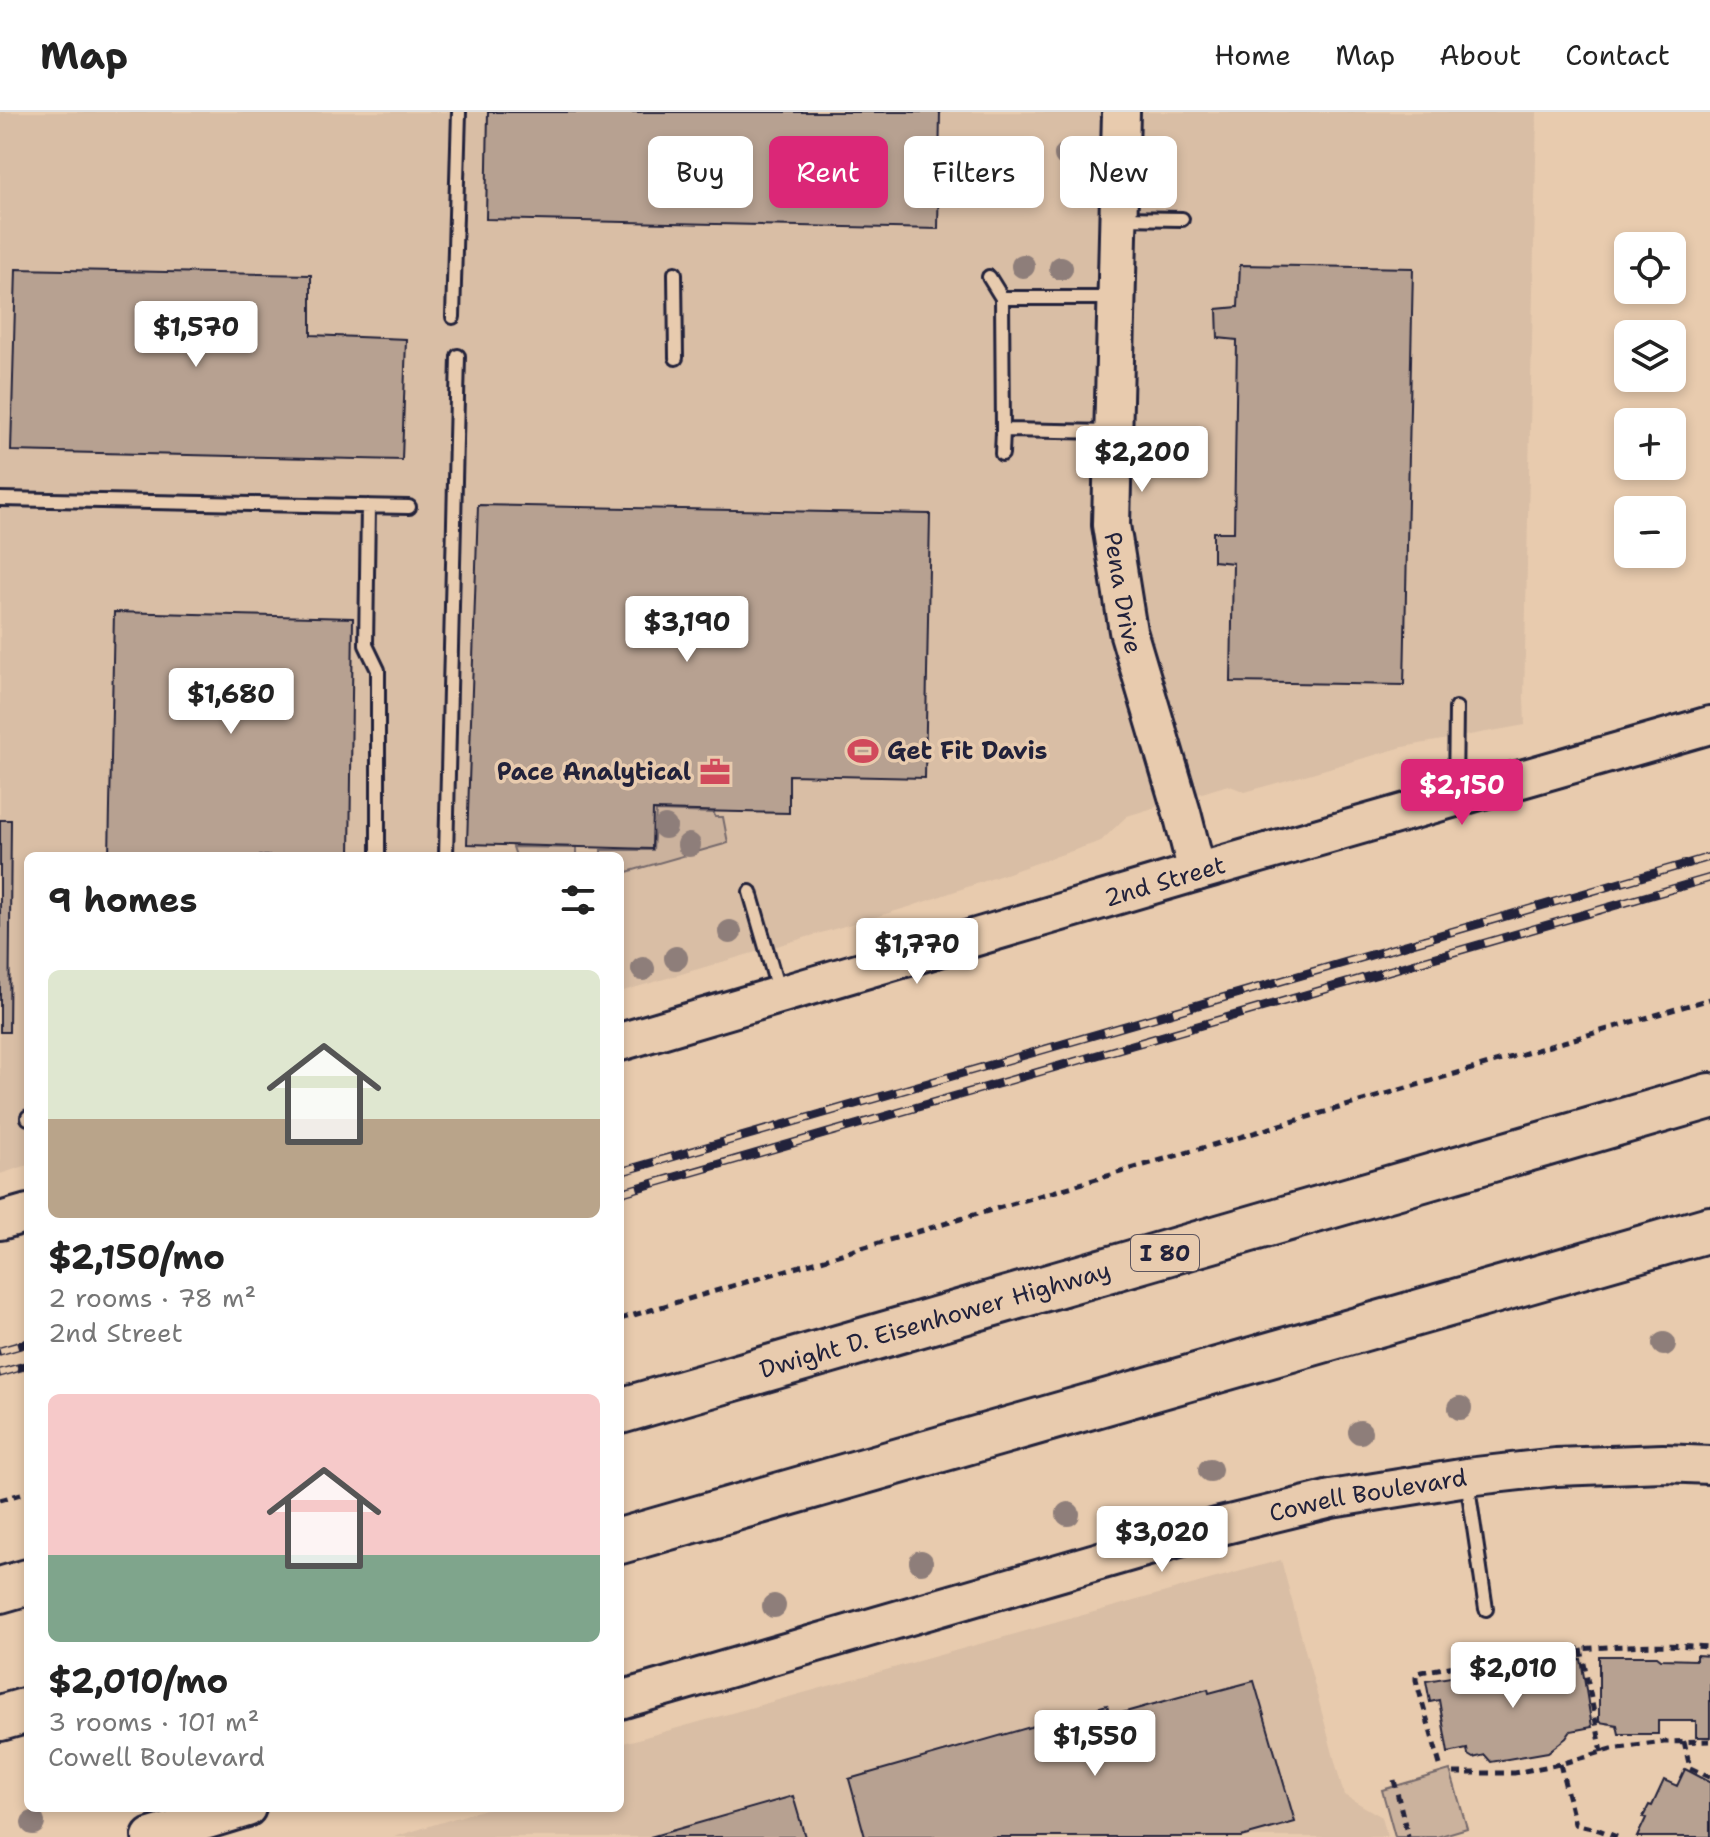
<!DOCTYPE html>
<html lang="en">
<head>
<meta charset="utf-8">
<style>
  body { margin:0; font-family:"Shantell Sans",sans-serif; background:#f6f6f6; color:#222; height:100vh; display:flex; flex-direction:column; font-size:30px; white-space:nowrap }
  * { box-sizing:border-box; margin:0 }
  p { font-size:26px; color:#767676 }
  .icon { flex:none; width:44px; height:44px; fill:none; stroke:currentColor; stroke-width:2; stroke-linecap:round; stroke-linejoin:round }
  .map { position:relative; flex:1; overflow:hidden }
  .details { position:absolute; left:24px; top:740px; width:600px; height:960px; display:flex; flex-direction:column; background:#fff; border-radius:12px; box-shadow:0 4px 12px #0003 }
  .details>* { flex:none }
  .top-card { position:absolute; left:648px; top:24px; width:760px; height:72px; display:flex; gap:16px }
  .fabs { position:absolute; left:1614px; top:120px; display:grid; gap:16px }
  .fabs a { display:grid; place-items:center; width:72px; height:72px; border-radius:12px; background:#fff; box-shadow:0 4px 12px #0003; font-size:40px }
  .price { position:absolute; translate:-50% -68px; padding:0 18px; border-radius:8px; background:#fff; color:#222; font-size:26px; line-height:52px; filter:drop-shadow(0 2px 4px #0008) }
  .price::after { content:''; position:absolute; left:50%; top:48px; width:24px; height:18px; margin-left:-12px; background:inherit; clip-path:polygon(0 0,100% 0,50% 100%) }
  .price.current { background:#db2777; color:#fff }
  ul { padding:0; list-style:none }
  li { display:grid; align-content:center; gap:16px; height:424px; padding:0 24px }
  li span { display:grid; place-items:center; height:248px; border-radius:12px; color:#555 }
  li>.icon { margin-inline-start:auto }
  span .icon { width:144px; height:144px; fill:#fffc; stroke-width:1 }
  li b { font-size:34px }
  h2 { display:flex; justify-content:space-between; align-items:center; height:96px; padding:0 24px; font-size:34px }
  .chip { padding:0 28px; border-radius:12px; background:#fff; box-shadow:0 4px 12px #0003; font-size:28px; line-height:72px }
  .chip.current { background:#db2777; color:#fff }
  header { display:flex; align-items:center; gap:48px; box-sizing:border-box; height:112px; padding:0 40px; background:#fff; border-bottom:2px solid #e0e0e0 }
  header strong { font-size:38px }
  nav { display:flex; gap:44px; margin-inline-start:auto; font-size:28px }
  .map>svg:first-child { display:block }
</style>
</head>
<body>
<header>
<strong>Map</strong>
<nav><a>Home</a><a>Map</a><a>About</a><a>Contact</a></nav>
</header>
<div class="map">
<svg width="1710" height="1725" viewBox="0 0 1710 1725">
  <rect width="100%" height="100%" fill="#e8cbae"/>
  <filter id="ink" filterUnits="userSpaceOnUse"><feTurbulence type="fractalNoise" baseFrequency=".0125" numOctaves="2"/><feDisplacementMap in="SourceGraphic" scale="16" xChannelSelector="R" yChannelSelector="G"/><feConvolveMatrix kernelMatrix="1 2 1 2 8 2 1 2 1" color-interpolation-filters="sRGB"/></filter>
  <g filter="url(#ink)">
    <path fill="#d9bea5" d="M0,0H1537L1524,586L1525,613L1403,635L1245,680L1228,673L1127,704L1101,729L909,795L620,880V744H28V1053L0,1062Z
      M1281,1448L1344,1683L1382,1705L1387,1725H394L488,1696H620V1632Z"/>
    <path fill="#cbb29d" stroke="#766a6c" stroke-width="2" d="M656,699L714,701L715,705H723L728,731L620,762V744H601V738H653Z
      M513,735L576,736V744H516Z
      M1450,1658L1467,1716L1437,1725H1395L1382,1678Z"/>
    <path fill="#b7a191" stroke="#22223b" stroke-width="2" d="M488,0H940L938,117L486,107Z
      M1240,153L1413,156L1404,573L1231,570L1233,451L1213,449V420H1234L1237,228L1218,226L1217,197L1238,195Z
      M16,157L311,163V223L406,227L402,348L11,339Z
      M478,393L930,402L925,666L789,663V701L653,698L652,737L467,732Z
      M114,500L353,506L350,744H109Z
      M0,708H11L9,920H0Z
      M1696,1543L1710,1544V1625H1696V1609H1658V1622H1619L1617,1613L1599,1610V1544H1657L1661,1547L1696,1548Z
      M1570,1546L1571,1549L1581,1547L1592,1615L1571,1619L1566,1626L1548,1640L1491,1650L1485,1643L1473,1646L1468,1643L1467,1637L1448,1641L1439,1588L1430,1590L1426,1569L1481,1560L1482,1563L1492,1561L1493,1564L1535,1557L1534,1552Z
      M1254,1569L1295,1710L1241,1725H865L849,1667L1107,1593L1111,1604L1208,1577L1209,1581Z
      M1685,1657L1710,1670V1725H1637L1646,1706L1643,1705L1649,1693L1652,1694L1664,1668L1677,1674Z
      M793,1684L805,1725H650Z"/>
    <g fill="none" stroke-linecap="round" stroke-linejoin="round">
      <g stroke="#22223b" stroke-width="18">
        <path id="lane" d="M1122,106L1182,107
          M675,161L676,246
          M989,165L1002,186L1003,318L1002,342
          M1002,186H1114
          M453,205L459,0
          M1003,318L1108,320
          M0,387L409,395
          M368,394L366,533L378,558V744
          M1455,681L1456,596
          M446,744L458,244
          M750,780L779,881
          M28,1005V1006
          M1467,1368L1486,1497"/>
      </g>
      <g stroke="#22223b" stroke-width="42">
        <g id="secondary">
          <path id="s1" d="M1121,0L1111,413L1128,519L1182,701L1197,760"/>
          <path id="s2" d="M620,930L1197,760L1710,613"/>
          <path d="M0,1109L28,1101"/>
          <path id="s3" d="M620,1588L1217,1415L1331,1387L1467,1365L1556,1355L1663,1351L1710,1353"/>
          <path d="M151,1725L247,1696"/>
        </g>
      </g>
      <g stroke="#22223b" stroke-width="50">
        <g id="highway">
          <path id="s4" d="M620,1299L1710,984"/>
          <path d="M620,1429L1710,1117"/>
          <path d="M0,1478L28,1470"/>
          <path d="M0,1606L28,1598"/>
        </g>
      </g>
      <path stroke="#22223b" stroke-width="5" stroke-dasharray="8 6" stroke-linecap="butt" d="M620,1207L1710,887
        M0,1388L28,1380
        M1581,1537L1602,1640
        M1684,1629L1690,1656L1710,1665
        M1560,1652L1575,1712L1599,1718L1617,1725
        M1440,1653L1416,1568V1562L1421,1560C1515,1543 1614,1528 1710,1535
        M1454,1661H1514L1560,1652L1612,1637L1664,1630L1710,1629
        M1394,1668L1408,1725"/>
      <use href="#lane" stroke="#e8cbae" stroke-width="12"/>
      <use href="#secondary" stroke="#e8cbae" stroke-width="36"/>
      <use href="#highway" stroke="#e8cbae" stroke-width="44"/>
      <g stroke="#22223b" stroke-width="9">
        <path id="rail" d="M620,1060L1710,745
          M620,1081L1710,766
          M0,1239L28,1231
          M0,1261L28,1253"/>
      </g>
      <use href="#rail" stroke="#e8cbae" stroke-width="6" stroke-dasharray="18" stroke-linecap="butt"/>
    </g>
    <g fill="#8e7e7a">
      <circle cx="1066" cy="43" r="12"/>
      <circle cx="1023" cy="154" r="12"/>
      <circle cx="1061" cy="156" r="12"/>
      <circle cx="665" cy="715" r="12"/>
      <circle cx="689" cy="733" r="12"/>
      <circle cx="730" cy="820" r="12"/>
      <circle cx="676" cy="846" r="12"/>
      <circle cx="643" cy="857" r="12"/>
      <circle cx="1664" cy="1232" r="12"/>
      <circle cx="1460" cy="1296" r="12"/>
      <circle cx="1360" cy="1320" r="12"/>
      <circle cx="1210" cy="1358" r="12"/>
      <circle cx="1068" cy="1402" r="12"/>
      <circle cx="921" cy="1450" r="12"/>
      <circle cx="774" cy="1494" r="12"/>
      <circle cx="33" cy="1711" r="12"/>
    </g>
  </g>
  <defs>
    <g id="stadium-bare" transform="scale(2.4)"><path d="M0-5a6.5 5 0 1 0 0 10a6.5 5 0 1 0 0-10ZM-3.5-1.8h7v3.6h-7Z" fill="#d1495b" stroke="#e8cbae" stroke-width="2.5" paint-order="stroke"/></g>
    <g id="office-bare" transform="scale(2.4)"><path d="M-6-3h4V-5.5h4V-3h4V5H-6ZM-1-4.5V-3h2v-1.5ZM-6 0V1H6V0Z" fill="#d1495b" stroke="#e8cbae" stroke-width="2.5" paint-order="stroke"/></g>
  </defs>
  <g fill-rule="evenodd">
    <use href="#stadium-bare" x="863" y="639"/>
    <use href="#office-bare" x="715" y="660"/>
  </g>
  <g text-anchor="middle" stroke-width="7" stroke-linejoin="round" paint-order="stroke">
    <rect fill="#e8cbae" stroke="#5d555e" stroke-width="2" x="1131" y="1123" width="68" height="36" rx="6"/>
    <g font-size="22" font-weight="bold" fill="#22223b">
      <text x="1165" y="1149">I 80</text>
    </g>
    <g font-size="24" fill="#22223b" stroke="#e8cbae">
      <text dy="8" stroke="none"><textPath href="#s1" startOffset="482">Pena Drive</textPath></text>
      <text dy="8" stroke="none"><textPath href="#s2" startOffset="568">2nd Street</textPath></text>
      <text dy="8" stroke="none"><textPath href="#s4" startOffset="328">Dwight D. Eisenhower Highway</textPath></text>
      <text dy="8" stroke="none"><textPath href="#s3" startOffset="776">Cowell Boulevard</textPath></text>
    </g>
    <g font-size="24" font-weight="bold" fill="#22223b" stroke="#e8cbae" text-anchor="start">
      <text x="887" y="647">Get Fit Davis</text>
      <text x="691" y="668" text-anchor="end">Pace Analytical</text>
    </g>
  </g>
</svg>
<div class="fabs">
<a><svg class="icon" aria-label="locate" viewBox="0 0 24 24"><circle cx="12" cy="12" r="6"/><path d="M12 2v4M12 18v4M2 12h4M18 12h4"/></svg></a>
<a><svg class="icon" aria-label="layers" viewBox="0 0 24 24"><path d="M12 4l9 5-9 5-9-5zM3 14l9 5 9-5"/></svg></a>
<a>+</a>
<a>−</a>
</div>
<b class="price" style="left:196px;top:257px">$1,570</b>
<b class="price" style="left:1142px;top:382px">$2,200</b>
<b class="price" style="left:687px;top:552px">$3,190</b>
<b class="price" style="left:231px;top:624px">$1,680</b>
<b class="price current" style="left:1462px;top:715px">$2,150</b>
<b class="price" style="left:917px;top:874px">$1,770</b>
<b class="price" style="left:1162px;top:1462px">$3,020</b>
<b class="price" style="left:1513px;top:1598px">$2,010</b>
<b class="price" style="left:1095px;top:1666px">$1,550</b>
<div class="top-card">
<a class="chip">Buy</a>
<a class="chip current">Rent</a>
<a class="chip">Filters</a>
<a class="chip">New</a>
</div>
<section class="details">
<h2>9 homes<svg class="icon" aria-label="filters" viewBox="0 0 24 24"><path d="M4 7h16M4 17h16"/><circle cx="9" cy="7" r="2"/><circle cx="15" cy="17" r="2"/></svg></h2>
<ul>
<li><span style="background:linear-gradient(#dfe7d0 60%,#b9a48a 0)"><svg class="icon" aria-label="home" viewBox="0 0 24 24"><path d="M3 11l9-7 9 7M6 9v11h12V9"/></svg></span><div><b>$2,150/mo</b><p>2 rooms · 78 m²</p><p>2nd Street</p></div></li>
<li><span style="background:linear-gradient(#f6c9c9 65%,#7fa58c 0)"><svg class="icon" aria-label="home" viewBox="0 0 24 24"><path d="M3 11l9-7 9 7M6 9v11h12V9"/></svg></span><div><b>$2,010/mo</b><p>3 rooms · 101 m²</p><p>Cowell Boulevard</p></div></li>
</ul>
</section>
</div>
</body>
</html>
